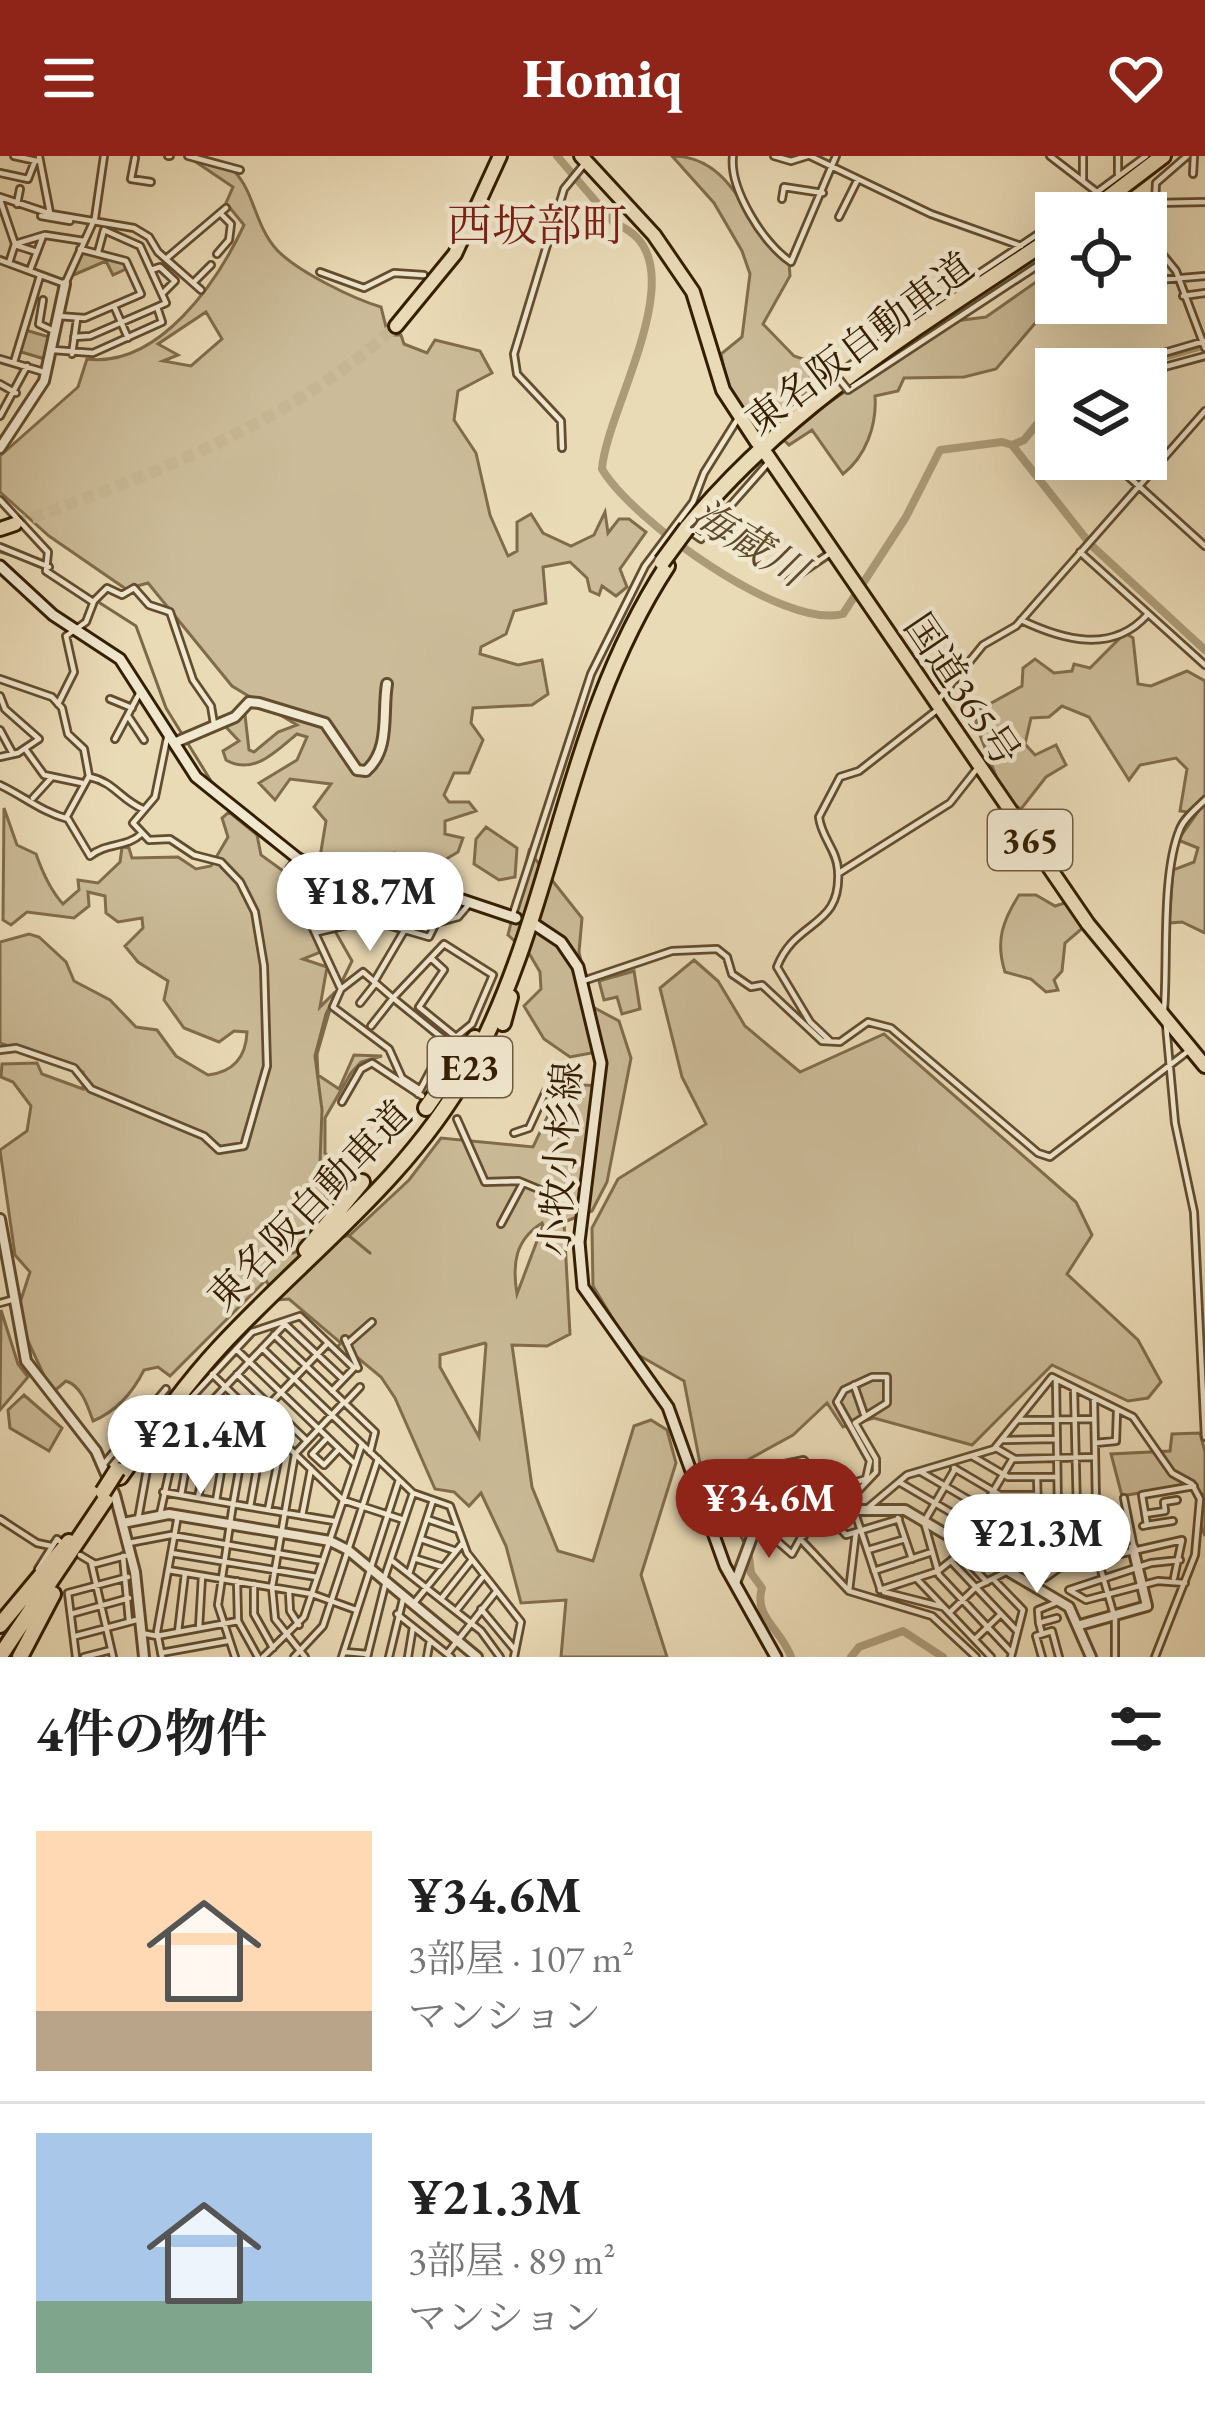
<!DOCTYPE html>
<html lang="ja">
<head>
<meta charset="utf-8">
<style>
  body { margin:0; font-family:"EB Garamond","Noto Serif JP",serif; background:#f6f6f6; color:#222; height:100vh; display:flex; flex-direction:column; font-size:45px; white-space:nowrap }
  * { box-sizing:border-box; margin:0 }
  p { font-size:39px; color:#767676 }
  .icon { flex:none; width:66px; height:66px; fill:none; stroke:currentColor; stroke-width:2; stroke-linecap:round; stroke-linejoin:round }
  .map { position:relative; height:1501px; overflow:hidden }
  .panel { display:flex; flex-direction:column; background:#fff; flex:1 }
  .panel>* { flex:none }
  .controls { position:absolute; left:1035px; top:36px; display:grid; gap:24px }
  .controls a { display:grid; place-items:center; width:132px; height:132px; border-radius:0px; background:#fff; box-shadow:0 12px 48px #0002; font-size:60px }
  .price { position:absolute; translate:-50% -102px; padding:0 27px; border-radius:42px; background:#fff; color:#222; font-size:39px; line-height:78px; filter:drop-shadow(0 3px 6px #0008) }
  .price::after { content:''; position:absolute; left:50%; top:72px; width:36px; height:27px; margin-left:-18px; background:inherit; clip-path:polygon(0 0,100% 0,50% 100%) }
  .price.current { background:#8f2418; color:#fff }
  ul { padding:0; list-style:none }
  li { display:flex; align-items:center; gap:36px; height:300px; padding:0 36px }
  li+li { border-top:3px solid #e0e0e0 }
  li span { display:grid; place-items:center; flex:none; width:336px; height:240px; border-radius:0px; color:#555 }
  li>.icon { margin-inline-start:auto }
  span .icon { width:144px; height:144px; fill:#fffc; stroke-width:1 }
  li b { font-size:51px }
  h2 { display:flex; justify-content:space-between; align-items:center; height:144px; padding:0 36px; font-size:51px }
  header { display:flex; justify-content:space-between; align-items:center; height:156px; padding:0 36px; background:#8f2418; color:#fff; font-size:54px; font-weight:800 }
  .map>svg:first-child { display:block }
</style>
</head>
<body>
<header><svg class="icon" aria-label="menu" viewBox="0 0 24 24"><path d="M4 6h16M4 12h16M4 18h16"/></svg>Homiq<svg class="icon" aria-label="heart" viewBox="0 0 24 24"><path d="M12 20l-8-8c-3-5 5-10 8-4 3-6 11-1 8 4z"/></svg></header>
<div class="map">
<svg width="1205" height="1501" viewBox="0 0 1205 1501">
  <rect width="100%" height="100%" fill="#eadbb7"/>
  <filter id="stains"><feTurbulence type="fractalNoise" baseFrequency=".00167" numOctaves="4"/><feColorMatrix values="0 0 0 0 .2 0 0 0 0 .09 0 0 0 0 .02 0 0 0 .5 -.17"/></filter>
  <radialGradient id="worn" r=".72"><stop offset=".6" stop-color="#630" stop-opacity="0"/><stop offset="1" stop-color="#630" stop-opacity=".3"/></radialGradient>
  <path fill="#cbbb98" stroke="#806c4c" stroke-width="3" fill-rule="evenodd" d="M187,0C259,0 244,58 277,94C298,116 354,143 381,151L388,179H401L404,188L427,197L435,184L480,195L492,217L458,235L454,264L476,297L490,359L508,400L517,395V366L531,358L543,377L571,390L594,379L605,356L608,377L619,363H629L646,376L620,413L627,431L616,440L602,430L599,439L590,435L587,422L570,406L543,411L546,447L514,455L506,478L481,491L480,498L518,509L542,504L548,538L532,549L473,552L471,567L483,584L469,617H454L444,639L449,646H469L476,655L445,665V678L463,682L458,696L441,706L448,717L444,732L402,721L411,709L395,697L319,707L326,665L314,651L331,628L290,623L275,644L259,627L297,604L307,581L297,578C276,595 254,620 226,604L223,595L239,585L224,569L245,559L249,594L254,596L278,576L297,569L232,530L148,427L126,433L49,380L0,336V300L78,231L87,203C159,212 218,125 244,69L226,47L233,31ZM206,156L222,183L191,210L163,205L178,199L158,188Z
    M672,0C736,0 745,73 789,105L790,120L763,168L794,200L809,205L811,231L754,272L727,228L721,198L742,181L750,118L742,95L714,47Z
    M82,95L122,105L128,112L113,119L106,105L71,120Z
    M1056,112V147H1080L1037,165L996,213L964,221L904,222L898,235L875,240C877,269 866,300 843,318L812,274L789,289L784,284L824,250L947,166L986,161Z
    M25,174L53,182L48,204L18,195Z
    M1125,477L1133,482L1138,528L1151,530L1187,515L1205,525V639L1188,656L1180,655L1187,613L1176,602L1140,609L1129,624L1089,561L1062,550L1049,561L1031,562L1025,588L1035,599L1056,589L1066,609L1046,621L1021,653L1005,643L976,569L977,555L1022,530L1023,512L1035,503L1054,517L1072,515L1074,508L1090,512Z
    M1205,646V777L1182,766L1169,767L1173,714L1194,706L1198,692L1178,684Z
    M4,652L17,689L36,698C42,715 51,735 63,748L79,734L78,724L98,727L120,706L122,691L129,692L132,702L178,701L196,713L211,710L228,681L222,662L229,656L257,679L261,699L286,717L323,795L303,803L327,811L320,851L335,836L317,898L318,919L339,933L354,899L382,900L361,906L351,917L325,962V997L358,1022L348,1033L322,1013L318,1016C339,1051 312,1072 293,1097L350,1079L409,1024L441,982L533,991L563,928L602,930V895L570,901L544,883L524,850L541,833L540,816L530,799L508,779L529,695L582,762L579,796L591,850L619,865L631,902L607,1026L592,1055L564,1066L570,1178L547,1190L512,1189L532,1331L558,1395L593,1405L634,1270L651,1264L667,1274L676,1307L641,1419L667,1501H561L566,1444L521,1447L506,1390L481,1337L469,1350L454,1336L435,1333L395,1242L381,1221L346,1192L350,1204L337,1191L341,1187L289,1143L276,1144L266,1124L170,1220L158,1211L144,1214C133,1236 117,1255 93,1265C88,1251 82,1230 66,1225L52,1237L16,1159L30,1116L15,1099L0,994L27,975L31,950L13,926L1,921L2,908L37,907L42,918L83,933V916L0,887V786L29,778L39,781L66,806L74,825L110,844L136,871L157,874L176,900L208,919C233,916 246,901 247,876L234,875L219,886L184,872L164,844L168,825L138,806L125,790L143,772L142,762L118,766L106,757L105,740L88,736L89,750L74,762L27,756L11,769L3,764ZM542,1067L543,1069L517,1138C512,1108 515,1084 542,1067ZM485,1187L486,1188L479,1281L440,1211V1199Z
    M486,671L517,692L515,721L499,724L474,708L476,683Z
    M1019,739H1036L1055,750L1068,746L1085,770L1065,787L1062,815L1054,824L1058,834L1046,836L1031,823L1005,816C995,785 1003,764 1019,739Z
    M694,804L718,825L745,870L800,916L884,878L1076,1046L1092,1079L1067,1118L1138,1184L1161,1226L1148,1242L1128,1245L1052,1209L972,1289L874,1262L843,1271L827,1247L793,1279L704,1328L684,1225L633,1196L593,1130L592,1072L618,1023L706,968L682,921L660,832Z
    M634,815L640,853L622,858L617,841L604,844L599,825Z
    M1,1154L18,1208L28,1221L0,1254Z
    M24,1239L62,1272L49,1295L10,1272L8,1254Z
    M1200,1277L1205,1296V1380L1199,1365L1202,1338L1190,1328L1122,1340L1111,1298L1170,1295L1172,1278Z
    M1060,1367L1095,1368V1392L1075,1397Z"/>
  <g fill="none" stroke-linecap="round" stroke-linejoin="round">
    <path stroke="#7c6949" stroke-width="3" d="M0,396L33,406
      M67,426L136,470L166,552L211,625L235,647
      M296,705L331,769
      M329,1053L320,1006L322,954L315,900L326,858L352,805L335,775
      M348,1079L370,1097
      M740,1349L727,1355L744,1386
      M119,1371L132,1424L139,1501
      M1016,1415L1027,1421"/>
    <path stroke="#ac9b79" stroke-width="8" d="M557,0L615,68C703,99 606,252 602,313C632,364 783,474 843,458L906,361L940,294L1002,286L1012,289L1091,389L1205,494
      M1122,213L1205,189
      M1012,289L1024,284L1056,245
      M749,1401L751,1417L762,1432C753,1461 782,1474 791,1501
      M851,1501L859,1491L903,1475L943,1501"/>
    <path stroke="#c6b592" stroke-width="12" stroke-dasharray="12 6" stroke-linecap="butt" d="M15,368C149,320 290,268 396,170"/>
    <g stroke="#624d2e" stroke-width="10">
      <path id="minor" d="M14,0L37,5
        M39,0L50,57
        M168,0H170
        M188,0L240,14
        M733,0C729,32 763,88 791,106L836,0
        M774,0L791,5L807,0
        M810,0L931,58L1021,90
        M1050,0L1098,37
        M135,2L131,23L151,26
        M0,17L28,23L35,5
        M1118,18V0
        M1193,18L1194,0
        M1083,24V0
        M0,41L51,58L134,72L149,81L158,96L201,134
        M782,43L784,31L823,37
        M0,44L15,88L9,107
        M1155,47L1205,46
        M17,48L20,33
        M1113,53L1117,57
        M1069,57L1146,0
        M41,60L70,65
        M839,61L858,23
        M1146,78L1176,115L1205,192
        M1153,85L1156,27L1187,0
        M15,88L45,79L84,85
        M15,89L37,96
        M217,98L229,84L231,68L220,57
        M1041,101L1056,107
        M167,102L226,52
        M0,104L65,128L95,62L104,0
        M30,114L43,80
        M151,114L160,111L175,125L162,138
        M320,116L364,132L394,117L424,119
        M1146,125L1205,120
        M193,127L211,109
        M1183,140L1205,137
        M43,144L39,168L56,176
        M114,150L128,182
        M58,160L85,162L141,138L126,105L80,93
        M74,181L90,180L157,151
        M53,194L93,197L162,166L157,151L166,147L140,90L104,74L98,96
        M72,198L77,163
        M0,203L47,217
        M14,206L40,120
        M1109,213L1205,185
        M1146,216L1205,200
        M0,228L16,237
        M848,234L1046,104
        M1056,239L1046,248L1056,257
        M0,260L27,210
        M755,282L911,163L1056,66
        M562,292L561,265L517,218L514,198L564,33L586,6
        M1109,303L1205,390
        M0,344L48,396L46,415L93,446
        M691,376L701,383L769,306
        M0,391L49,411
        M1080,396L1205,509
        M789,425L829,398
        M1021,464C1063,484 1112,498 1147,459
        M0,523L52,541L62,552L68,578L84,593L89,620L66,662
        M0,540L5,553L39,583L18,597L0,601
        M940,542L983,489L1016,470L1205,255
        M110,543L132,552
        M58,548L74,516L66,480L86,466L94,445L107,432L122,439L134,432L149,449L170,456L193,524L211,550L214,568
        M128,560L144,584
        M0,574L13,598
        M115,583L140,536
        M26,594L44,619L82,627
        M90,621C114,626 121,644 143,653
        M0,629C25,641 42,656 68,663L90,700C107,686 127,692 141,678
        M33,642L52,621
        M297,702L289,713L290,723L341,833L333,851L389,893L402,922L419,933
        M839,717L950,647L976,614
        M336,754L429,781L436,767L458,761L470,747
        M512,761L591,518L645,410L693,346L704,317L737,264
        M381,767L392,726
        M318,776L352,768L367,721
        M583,825L672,795L717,793L727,801L732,818L751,831L762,829L822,885L840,886L868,866L891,872L1038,997L1050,1001L1187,896
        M374,826L404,775
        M341,833L363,816L393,842L371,870
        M360,847L375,828
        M1164,854C1168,806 1161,718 1180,673C1184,662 1197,652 1205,644
        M1166,869L1175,967L1194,1056L1205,1281
        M830,885L810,866L777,811C796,762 842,773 838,714C837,694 821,681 819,661L840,621L859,615L937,554
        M0,894L16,892L74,912L91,933L204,980L219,994L244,990L267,910L264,810L255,756L240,726L221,706L194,699L170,683L149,684L133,667L155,641L167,582
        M418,938L446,885L393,842L444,788L493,819L472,868L456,881L419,851L444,814L432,803
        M342,946L361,913L372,907L422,940
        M457,963L485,1026L519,1025L581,1051
        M514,977L529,972L546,935L557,932L561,915L567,916
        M501,1068L523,1027
        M0,1147L11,1144
        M286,1169L343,1223
        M274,1179L375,1276L370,1296
        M345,1183L358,1212
        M328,1187L249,1270L243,1292L208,1287L177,1257L252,1176L300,1160L354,1212L332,1235
        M347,1188L372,1166
        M262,1192L413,1337L450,1350L467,1397L521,1466L514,1501
        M236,1193L355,1308
        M212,1218L343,1344L404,1364
        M237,1218L307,1285
        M872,1221H887V1247L855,1267L876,1303V1316L859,1334L844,1336L803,1306L843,1330L866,1323L870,1305L837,1246L844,1234Z
        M1056,1223L1133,1261L1172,1317L1192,1328L1200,1343L1195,1399L1155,1501
        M1056,1225L1058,1357
        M854,1229L864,1258
        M1074,1233L1077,1356
        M1094,1242L1097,1400L1113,1456
        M213,1244L246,1276
        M345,1247L360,1231
        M1018,1264L1094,1263
        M202,1281L226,1257
        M177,1282L189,1294L181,1339
        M327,1282L312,1298L324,1309L339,1293
        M1002,1284L1056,1283
        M1095,1287L1116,1285L1117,1254
        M996,1292L1015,1303L1095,1301
        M260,1295L243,1292L233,1348L250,1351L262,1284L270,1274
        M972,1300L1008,1321H1057
        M103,1309L166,1233
        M954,1312L1000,1339H1037
        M955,1313L924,1366L939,1419L1012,1497
        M921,1316L993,1358L1095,1356
        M1037,1321L1038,1357
        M899,1326L986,1377H1011
        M787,1329L817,1328
        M163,1336L233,1348L218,1449L235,1501
        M198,1342L208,1289
        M1124,1342L1134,1392
        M216,1345L225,1292
        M250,1351L334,1365
        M869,1351L907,1319L994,1293L1052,1221L1056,1223
        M268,1354L282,1285
        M827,1357L846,1379L899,1363
        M855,1357L880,1432
        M160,1358L177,1282L284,1169
        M1145,1358L1165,1355L1164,1346L1177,1344
        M302,1360L311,1313
        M766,1361L799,1312L834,1351
        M780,1362L768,1377L792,1398L816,1354
        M780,1362L804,1380
        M898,1362L912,1403
        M0,1363L37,1387L51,1390
        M138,1363L149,1302L169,1306
        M427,1363L456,1373
        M1147,1369L1173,1365
        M1143,1370L1147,1369L1142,1339L1194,1330
        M1097,1379H1111V1370
        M421,1383L456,1395
        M802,1385L849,1435L932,1460L976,1501
        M129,1387L171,1379L323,1405
        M868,1394L905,1383
        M171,1397L317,1421
        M981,1398L986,1389L1012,1390
        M80,1399L95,1408L125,1400
        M123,1400L129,1465
        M414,1402L443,1411
        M1098,1403L1182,1384L1174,1422
        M391,1404L481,1475L500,1501
        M1180,1404L1151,1407L1069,1434L1086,1444L1158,1425L1185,1427
        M951,1405L1017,1475
        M91,1406L113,1501
        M1038,1406L1029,1401L1030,1378H1050L1056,1390
        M972,1410L987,1426
        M38,1413L57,1383L62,1387
        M168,1414L312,1438L356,1454
        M874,1415L932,1396
        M409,1418L433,1344
        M916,1422L991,1501
        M384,1423L413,1337
        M1028,1423L1044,1396L1056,1391L1066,1407L1045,1422L1033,1415
        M994,1424L1023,1454L1011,1501
        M237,1425L238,1465L258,1501
        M254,1428V1458L273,1492
        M880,1434L938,1415L953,1403L1013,1302
        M849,1435L856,1376
        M289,1436L290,1455L299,1469
        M884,1436L943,1451
        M441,1443L471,1405
        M414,1447L462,1388
        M481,1453L515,1494
        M456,1455L482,1422
        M949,1457L976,1431L1008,1415L1016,1358
        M71,1458L129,1442
        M397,1458L451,1501
        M1115,1459V1501
        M1039,1467L1038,1454L1060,1445
        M199,1472L202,1420
        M178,1476L185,1417
        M141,1477L157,1480L238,1465
        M1042,1478L1039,1467L1057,1462
        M76,1480L140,1463
        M975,1483L1001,1458
        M345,1496L368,1498
        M161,1497L227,1485
        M447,1498L495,1437
        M76,1501L68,1437L128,1421
        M84,1501L111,1494
        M162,1501L157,1476L178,1359
        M263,1501L304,1461L362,1288
        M294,1501L323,1470L378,1303
        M305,1501L275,1463L272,1431L295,1298L344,1246
        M342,1501L399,1324
        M367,1501L386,1425
        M389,1501L404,1439
        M408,1501L413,1471
        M427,1501L430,1484
        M1042,1501L1036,1480L1052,1475L1059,1501"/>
    </g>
    <g stroke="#624d2e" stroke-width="14">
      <path id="tertiary" d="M0,292L44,225L65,128
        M174,587L235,561L249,546L259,547L325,567L357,614L366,615C391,593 382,557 387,528
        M0,1063L26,1205L96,1295L115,1339L135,1416L144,1501
        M698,1333L714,1334L731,1321L803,1306
        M123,1367L169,1358L330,1385L348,1394L477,1501
        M735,1427L752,1381L779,1354H905L1069,1451L1091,1501
        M1080,1469L1147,1450L1133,1392"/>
    </g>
    <g stroke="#341e00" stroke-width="15">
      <path id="secondary" d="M0,410L53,459L120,503L196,621L297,702L312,710L391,720L516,762
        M534,768L561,786L578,811L601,907L579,1086L583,1131L668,1251L725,1410L776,1501"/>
    </g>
    <g stroke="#341e00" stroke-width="18">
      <path id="trunk" d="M581,0L654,79L693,136L723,234L757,286
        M396,170L455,98L500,0
        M767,299L1088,768L1205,910
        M0,373L15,368"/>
    </g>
    <g stroke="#341e00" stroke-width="20">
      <path id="motorway" d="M1088,57L1163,0
        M687,372C789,247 925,167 1056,79
        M503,867L510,841
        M426,952L475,882
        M306,1094L362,1026
        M120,1321C152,1276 183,1231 220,1191C304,1100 407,1025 468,915C557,754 562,571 667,410
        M0,1469L69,1386
        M0,1500L107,1341
        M20,1501L53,1438"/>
    </g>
    <use href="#minor" stroke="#f1e8d0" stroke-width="4.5"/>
    <use href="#tertiary" stroke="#f1e8d0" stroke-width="8"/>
    <use href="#secondary" stroke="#f1e8d0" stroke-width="9"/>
    <use href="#trunk" stroke="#eadbb7" stroke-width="12"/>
    <use href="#motorway" stroke="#eadbb7" stroke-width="14"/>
    <g stroke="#624d2e" stroke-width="10" stroke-linecap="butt">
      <path id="minor-bridge" d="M836,219L848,234"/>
    </g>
    <g stroke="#341e00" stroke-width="20" stroke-linecap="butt">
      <path id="motorway-bridge" d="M662,406L687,372
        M103,1336L117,1314"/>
    </g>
    <use href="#minor-bridge" stroke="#f1e8d0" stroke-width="4.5"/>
    <use href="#motorway-bridge" stroke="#eadbb7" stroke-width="14"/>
  </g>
  <g text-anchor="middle" stroke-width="9" stroke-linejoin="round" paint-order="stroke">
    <g fill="#f1e8d0" stroke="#6d5b3e" stroke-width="3">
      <rect x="988" y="654" width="84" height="60" rx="9"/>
      <rect x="428" y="881" width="84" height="60" rx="9"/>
    </g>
    <g font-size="36" font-weight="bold" fill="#341e00">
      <text x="1030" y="697">365</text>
      <text x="470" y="924">E23</text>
    </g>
    <g font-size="39" fill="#341e00" stroke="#f1e8d0">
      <text transform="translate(859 187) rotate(-37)" y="14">東名阪自動車道</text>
      <text transform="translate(963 533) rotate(56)" y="14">国道365号</text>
      <text transform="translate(560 1003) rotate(-86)" y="14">小牧小杉線</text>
      <text transform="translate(309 1049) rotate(-46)" y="14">東名阪自動車道</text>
    </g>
    <g font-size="42" font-style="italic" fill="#5e4a2a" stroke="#f1e8d0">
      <text transform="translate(749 386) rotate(31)" y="15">海蔵川</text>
    </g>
    <g font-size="45" fill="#7a1f14" stroke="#f1e8d0">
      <text x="537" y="85">西坂部町</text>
    </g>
  </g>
  <rect width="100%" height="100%" filter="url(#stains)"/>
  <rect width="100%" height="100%" fill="url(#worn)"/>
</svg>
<div class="controls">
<a><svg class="icon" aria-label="locate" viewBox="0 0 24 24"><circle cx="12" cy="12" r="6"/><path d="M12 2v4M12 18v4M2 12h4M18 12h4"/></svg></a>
<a><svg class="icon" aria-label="layers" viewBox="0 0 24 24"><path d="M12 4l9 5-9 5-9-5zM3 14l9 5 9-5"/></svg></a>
</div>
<b class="price" style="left:370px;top:798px">¥18.7M</b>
<b class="price" style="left:201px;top:1341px">¥21.4M</b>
<b class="price current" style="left:769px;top:1405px">¥34.6M</b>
<b class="price" style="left:1037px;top:1440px">¥21.3M</b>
</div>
<section class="panel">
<h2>4件の物件<svg class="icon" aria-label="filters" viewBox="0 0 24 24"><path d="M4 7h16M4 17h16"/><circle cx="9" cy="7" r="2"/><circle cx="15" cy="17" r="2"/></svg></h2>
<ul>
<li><span style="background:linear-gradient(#ffd9b3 75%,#b9a48a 0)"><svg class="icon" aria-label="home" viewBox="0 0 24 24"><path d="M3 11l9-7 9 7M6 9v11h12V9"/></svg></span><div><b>¥34.6M</b><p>3部屋 · 107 m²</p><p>マンション</p></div></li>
<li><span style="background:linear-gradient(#a9c7e8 70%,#7fa58c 0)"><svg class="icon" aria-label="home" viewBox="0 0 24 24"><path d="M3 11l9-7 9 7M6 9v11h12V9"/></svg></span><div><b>¥21.3M</b><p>3部屋 · 89 m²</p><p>マンション</p></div></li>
</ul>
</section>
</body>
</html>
